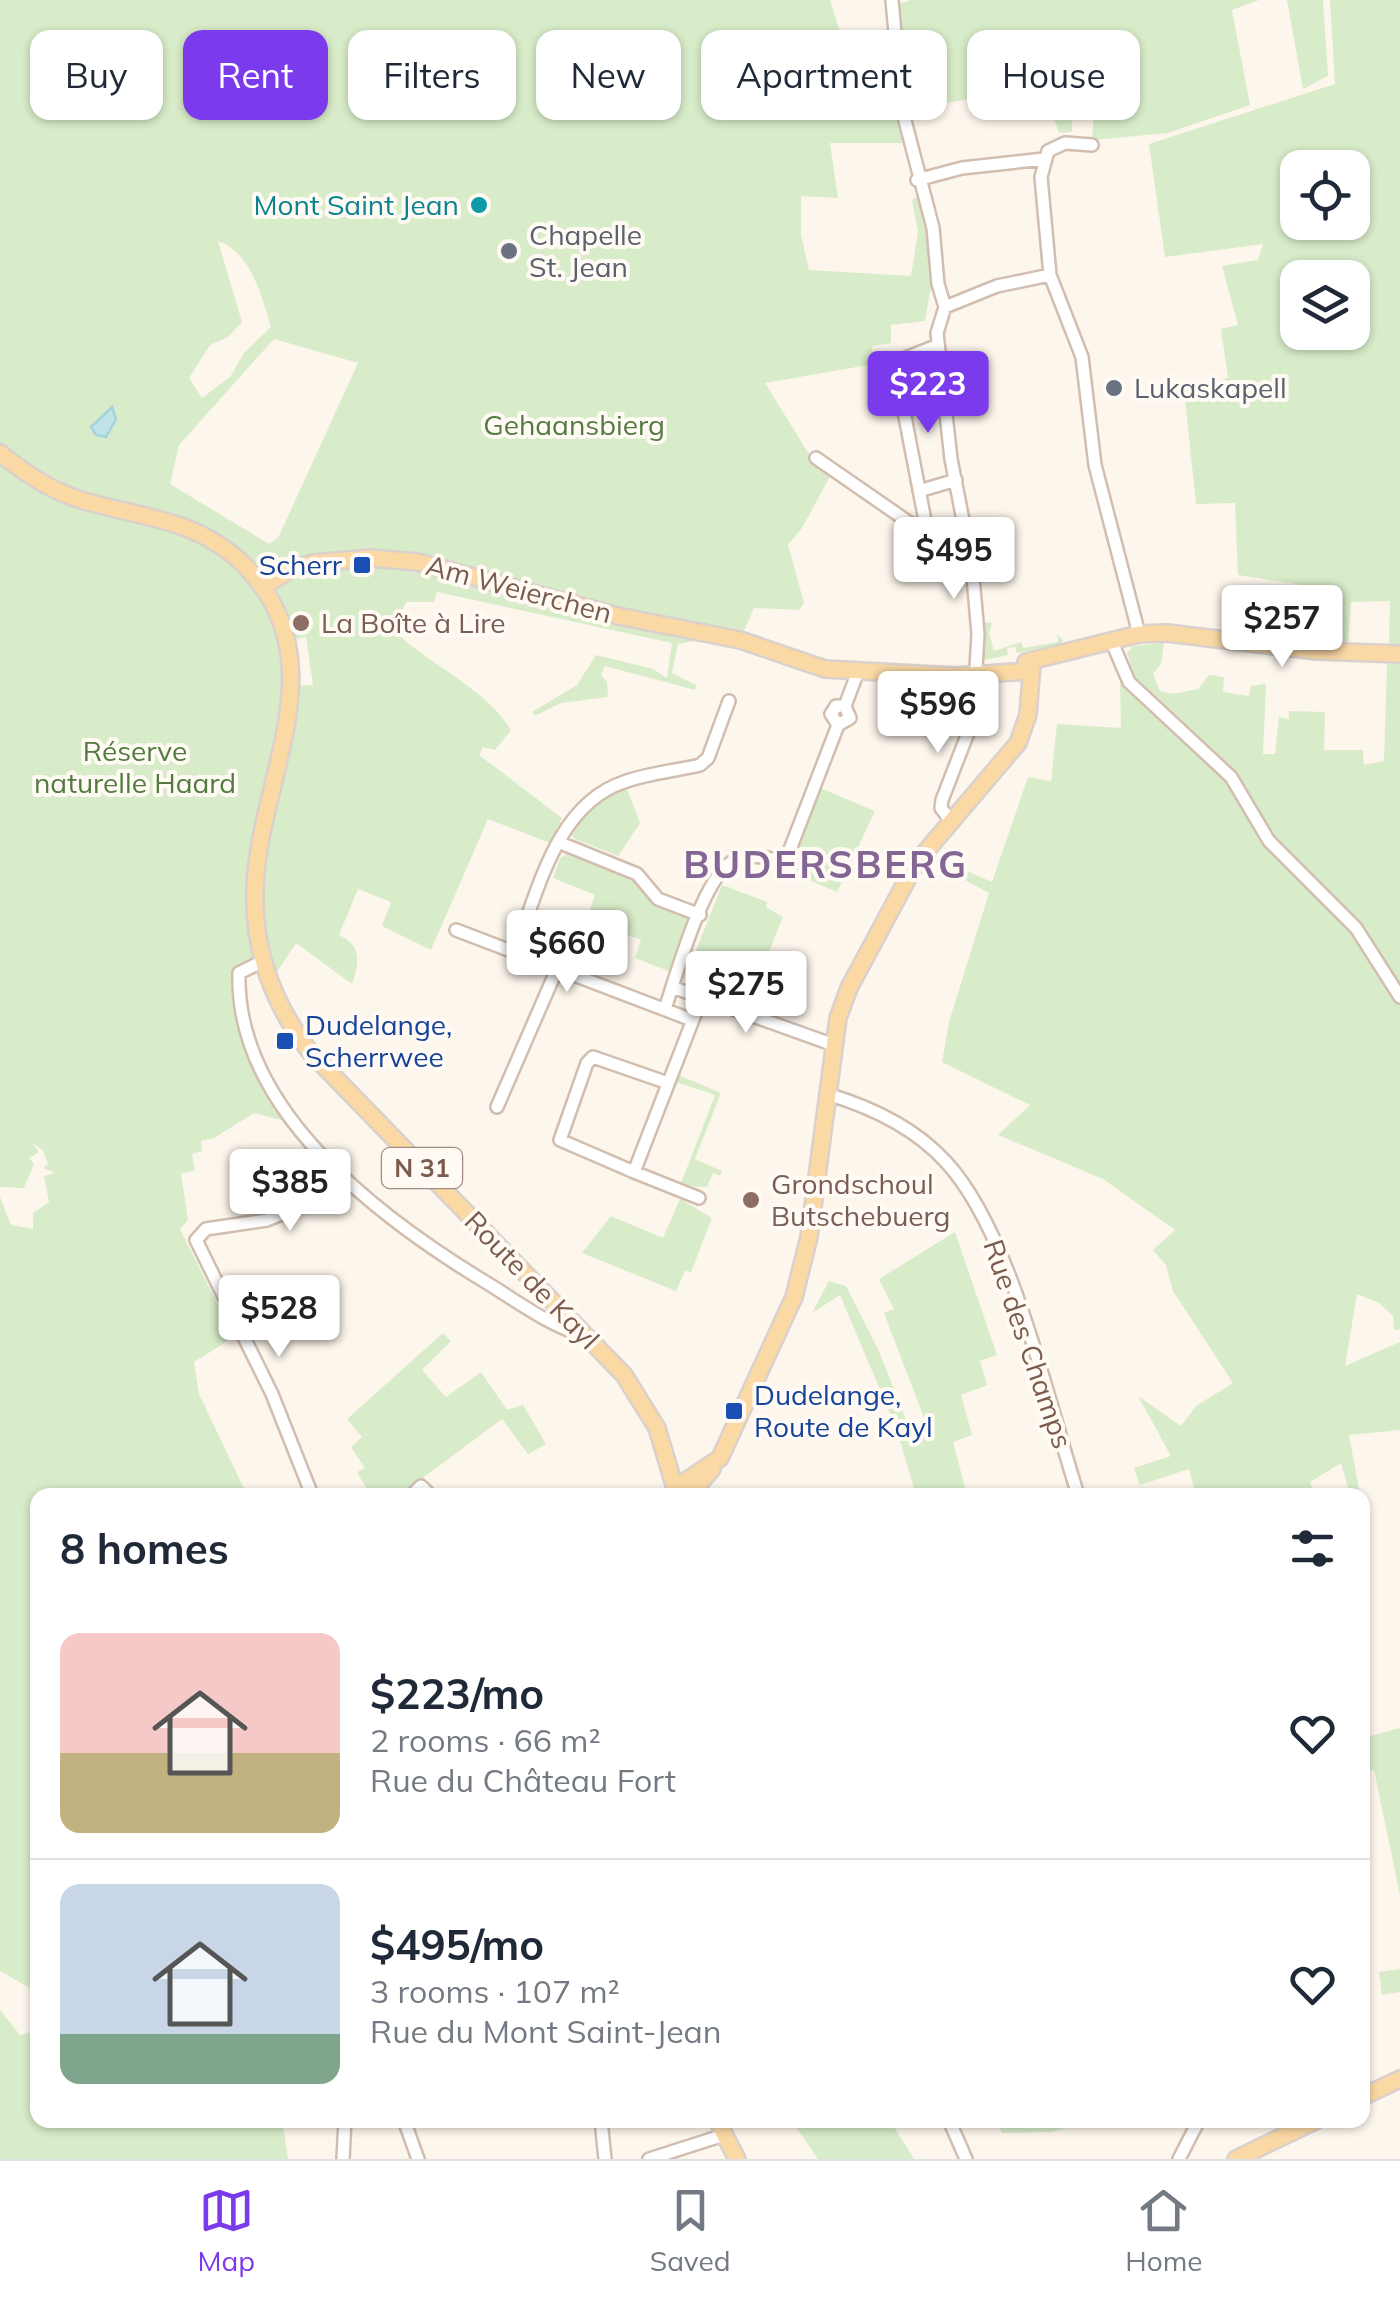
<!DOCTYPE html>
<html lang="en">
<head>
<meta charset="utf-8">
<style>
  body { margin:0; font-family:Mulish,sans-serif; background:#f6f6f7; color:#1f2937; height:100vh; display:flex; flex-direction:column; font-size:38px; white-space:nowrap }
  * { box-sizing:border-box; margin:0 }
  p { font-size:32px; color:#747a83 }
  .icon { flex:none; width:55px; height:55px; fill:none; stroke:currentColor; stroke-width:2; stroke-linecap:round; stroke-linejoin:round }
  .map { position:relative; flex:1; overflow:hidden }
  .details { position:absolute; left:30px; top:1488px; width:1340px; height:640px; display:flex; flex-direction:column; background:#fff; border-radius:20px; box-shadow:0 2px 8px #0004 }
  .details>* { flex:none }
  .banner { position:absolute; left:30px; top:30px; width:1340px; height:90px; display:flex; gap:20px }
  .buttons { position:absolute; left:1280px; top:150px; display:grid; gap:20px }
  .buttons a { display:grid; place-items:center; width:90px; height:90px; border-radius:20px; background:#fff; box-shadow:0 2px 8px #0004; font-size:50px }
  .price { position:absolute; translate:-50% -85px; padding:0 22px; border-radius:10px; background:#fff; color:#222; font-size:32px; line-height:65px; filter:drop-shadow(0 2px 5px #0008) }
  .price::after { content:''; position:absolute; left:50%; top:60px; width:30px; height:22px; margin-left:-15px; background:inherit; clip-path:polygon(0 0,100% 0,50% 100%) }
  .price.current { background:#7c3aed; color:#fff }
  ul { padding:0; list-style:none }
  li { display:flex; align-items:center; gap:30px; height:250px; padding:0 30px }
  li+li { border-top:2px solid #e0e1e3 }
  li span { display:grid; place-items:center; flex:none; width:280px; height:200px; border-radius:20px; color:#555 }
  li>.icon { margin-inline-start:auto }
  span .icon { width:120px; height:120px; fill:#fffc; stroke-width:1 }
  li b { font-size:42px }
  h2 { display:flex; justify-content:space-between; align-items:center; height:120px; padding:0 30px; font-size:42px }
  .chip { padding:0 35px; border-radius:20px; background:#fff; box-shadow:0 2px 8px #0004; font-size:35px; line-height:90px }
  .chip.current { background:#7c3aed; color:#fff }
  .tabs { display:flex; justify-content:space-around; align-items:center; height:140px; border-top:2px solid #e0e1e3; background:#fff; font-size:28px; color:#747a83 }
  .tabs a { display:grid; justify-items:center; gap:5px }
  .tabs .current { color:#7c3aed }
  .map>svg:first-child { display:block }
</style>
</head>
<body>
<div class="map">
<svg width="1400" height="2159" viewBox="0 0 1400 2159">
  <rect width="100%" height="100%" fill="#fdf6ec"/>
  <path fill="#d8ecc9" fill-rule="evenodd" d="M0,0H830L841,35L864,30L867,44L876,42L877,34L894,26L909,143H830L838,198L801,196V235L809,270L911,276L918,232L912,200L922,194L938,284L930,292L925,321L891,325V343L872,346L874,364L765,383L812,459L832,473L802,528L788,545L804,603L799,610L754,608L740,640L721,636L678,644L672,673L696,685L695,690L605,666L601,675L607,682L608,697L561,703L535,716L532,712L577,685L596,655L653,669L667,678L672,643L437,592L434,602H406L399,618L387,623C422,663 484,685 511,730L495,750L483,747L479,755L562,818L550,843L488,819L431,950L382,926L391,902L358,889L339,935C363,946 359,963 352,984L296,943L275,975L270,959L233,977L246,1047L289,1122L254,1113L214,1138L201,1141L202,1151L192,1154L195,1171L181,1173L188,1220L180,1229L234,1337L194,1362L199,1394L247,1495H38L37,1992L0,1971V1197L11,1225L33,1229V1213L49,1202L44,1176L55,1173L43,1168L48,1164L43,1150L32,1143L39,1152L29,1158L34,1164L24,1188L0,1187ZM218,241C252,254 261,295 271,327L244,353L230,377L202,398L189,378L210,345L228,337L242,322ZM274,339L358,363L278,538L269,544L170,484L179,445ZM306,637L313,685L292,686L286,641Z
    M911,0H1259L1232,10L1250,105L1168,133L1092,140L1096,86H1071L1072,132L1059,133L1045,93L1005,94L907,109L897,5Z
    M1287,0H1323L1328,76L1303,89Z
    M1330,0H1400V646L1389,645L1390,601L1351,602L1348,642L1332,643L1335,608L1307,602L1308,586L1238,575L1235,503L1196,504L1184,389L1228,378L1221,329L1238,325L1222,266L1258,260L1263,244L1165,257L1149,144L1335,84ZM1298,168H1352V222H1298ZM1298,278H1352V332H1298Z
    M982,622L992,623L989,634L994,651L1021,642L1023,648L1058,642L1057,634L1063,640L1061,644L1017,653L1015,647L1007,648L1008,655L984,660Z
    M1164,643L1161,664L1153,674L1160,691L1173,694L1198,689L1209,675L1224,677L1223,692L1249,696L1251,686L1266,684L1263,754H1275L1279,717L1289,719V711L1325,712L1324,750H1363L1364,765L1384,761L1387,664H1400V988L1373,944L1346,920L1400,1002V1329L1394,1330L1393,1316L1379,1303L1357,1294L1345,1366L1400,1342V1430L1349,1435L1360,1495H1350L1341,1463L1310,1482L1315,1495H1196L1189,1469L1140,1485L1134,1468L1171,1456L1138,1396L1181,1426L1196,1406L1233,1383L1173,1291L1166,1265L1153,1250L1175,1230L1103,1179L998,1135L1030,1105L942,1062L949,1022L989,893L930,861L933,856L992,882L1028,777L1051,781L1057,724L1121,728L1120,679L1141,699L1127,653L1133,646Z
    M626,786L640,823L618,856L575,839L571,834L584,813Z
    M820,788L875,811L837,892L788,871Z
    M569,853L633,878L656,904L689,919L671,972L635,958L641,940L587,919L595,895L553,878L560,858Z
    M722,885L767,902L766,907L783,917L764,964L744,956L736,974L693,958Z
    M678,1075L721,1093L695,1159L722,1171L720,1176L713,1173L707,1187L680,1186L715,1095L676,1082Z
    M680,1199L712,1218L691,1272L685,1271L676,1291L582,1253L611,1216L663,1238Z
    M955,1232L997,1355L980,1361L987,1385L961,1395L972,1435L953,1442L967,1495H916L897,1430L840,1295L812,1313L829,1281L846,1286L878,1349L909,1427L926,1423L884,1313L894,1309L879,1279Z
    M443,1333L451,1341L422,1370L446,1397L481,1372L507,1410L523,1405L546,1444L528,1454L502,1419L404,1492L405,1495H370L357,1472L365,1468L351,1447L362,1437L347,1419Z
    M1400,1728V1895L1374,1770L1362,1772L1363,1738Z
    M1400,1969V1992L1382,1995L1379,1972Z
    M0,2010L20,2035L37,2031L38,2120H282L288,2159H0Z
    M791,2120H890L914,2159H818Z
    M996,2120H1091L1052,2132L1002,2133Z"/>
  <path fill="#bfe3e8" stroke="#a5d3da" stroke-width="2.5" d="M112,407L116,419L106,437L96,435L91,427Z"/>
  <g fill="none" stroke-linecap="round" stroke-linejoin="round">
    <g stroke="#d1beb0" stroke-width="16">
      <path id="minor" d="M892,0L902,109L933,228L938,284L945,307L937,333L951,459L972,566L978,634L973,720L942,800L941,808L949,819
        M1092,145L1065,143L1048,151L1041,177L1050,275L1082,357L1095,465L1139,634
        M917,180L962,168L1044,159
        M945,307L997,286L1050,275
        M816,458L972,566
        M919,491L956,480
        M927,531L896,370L908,357L938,345
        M1111,640L1129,682L1231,777L1269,841L1356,928L1400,997
        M845,706L857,674
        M558,842L637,874L658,899L700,915
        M456,930L692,1020
        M514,953C538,893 555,805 624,782C648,773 675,771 700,765L708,758L729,701
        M263,961L239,973C235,1113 385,1222 492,1286C522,1305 552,1327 586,1336
        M672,987L834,1045
        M665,1009C676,976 702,882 730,863C744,853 759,856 776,860L789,852L838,725L850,718L845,706H836L831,714L838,725
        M668,1083L593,1057L587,1063L560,1140L634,1172L701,999
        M827,1094C871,1107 915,1128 946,1162C1011,1232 1048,1401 1078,1495
        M497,1107L557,969
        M634,1172L699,1198
        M312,1495L272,1394L196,1240L206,1229L267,1220L351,1186
        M412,1495L421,1486L430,1495
        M404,2120L418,2159
        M601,2120L605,2159
        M949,2120L966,2159
        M343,2159L345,2120
        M649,2159L724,2135
        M1179,2159L1199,2120"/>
    </g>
    <g stroke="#dad1cd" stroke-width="20">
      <path id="major" d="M0,453C24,473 48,489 78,499C138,518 196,517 244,565C341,663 257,779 255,891C253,951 274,1005 310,1052L624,1375L657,1428L677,1495
        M262,587L292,569L314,563L370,558L418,562L618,616L740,640L825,669L955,676L1030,671
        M1026,662L1139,634L1167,633L1317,651L1400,654
        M677,1487L720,1458L794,1297L809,1237L838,1018L849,988L916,863L1018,743L1028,715L1032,664
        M690,1495L712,1469
        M1362,2097L1400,2079
        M717,2120L737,2159
        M1236,2159L1317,2120"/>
    </g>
    <use href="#minor" stroke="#fff" stroke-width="11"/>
    <use href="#major" stroke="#fbd9a5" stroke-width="15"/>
  </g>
  <circle fill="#0f9aa8" stroke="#fffaf3" stroke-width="4" cx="479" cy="205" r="10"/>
  <g fill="#6b7280" stroke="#fffaf3" stroke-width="4">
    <circle cx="509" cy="251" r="10"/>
    <circle cx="1114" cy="388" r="10"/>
  </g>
  <g fill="#1a4fb4" stroke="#fffaf3" stroke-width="4">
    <rect x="352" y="555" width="20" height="20" rx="5"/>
    <rect x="275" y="1031" width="20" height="20" rx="5"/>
    <rect x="724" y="1401" width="20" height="20" rx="5"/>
  </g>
  <g fill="#8d6e63" stroke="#fffaf3" stroke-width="4">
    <circle cx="301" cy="623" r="10"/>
    <circle cx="751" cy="1200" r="10"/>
  </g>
  <g text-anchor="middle" stroke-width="8" stroke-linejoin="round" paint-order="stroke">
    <rect fill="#fffaf3" stroke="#a28b7f" stroke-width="2.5" x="382" y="1148" width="80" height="40" rx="8"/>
    <g font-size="25" font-weight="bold" fill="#7a5c4d">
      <text x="422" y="1177">N 31</text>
    </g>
    <g font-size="28" fill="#0d838f" stroke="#fffaf3" text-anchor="end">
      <text x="459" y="215">Mont Saint Jean</text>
    </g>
    <g font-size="28" fill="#5b616d" stroke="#fffaf3" text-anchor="start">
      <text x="529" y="245">Chapelle<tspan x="529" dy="32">St. Jean</tspan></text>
      <text x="1134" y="398">Lukaskapell</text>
    </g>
    <g font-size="28" fill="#537a41" stroke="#fffaf3">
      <text x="574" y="435">Gehaansbierg</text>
      <text x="135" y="761">Réserve<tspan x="135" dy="32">naturelle Haard</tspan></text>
    </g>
    <g font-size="28" fill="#164399" stroke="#fffaf3" text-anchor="start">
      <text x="342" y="575" text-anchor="end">Scherr</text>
      <text x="305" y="1035">Dudelange,<tspan x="305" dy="32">Scherrwee</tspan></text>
      <text x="754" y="1405">Dudelange,<tspan x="754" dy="32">Route de Kayl</tspan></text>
    </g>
    <g font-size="28" fill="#7a5c4d" stroke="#fffaf3">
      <text transform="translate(519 589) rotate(15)" y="10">Am Weierchen</text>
      <text transform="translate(532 1280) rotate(46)" y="10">Route de Kayl</text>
      <text transform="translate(1028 1344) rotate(71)" y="10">Rue des Champs</text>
    </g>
    <g font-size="28" fill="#785e54" stroke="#fffaf3" text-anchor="start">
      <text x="321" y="633">La Boîte à Lire</text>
      <text x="771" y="1194">Grondschoul<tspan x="771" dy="32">Butschebuerg</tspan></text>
    </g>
    <g font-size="38" font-weight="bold" letter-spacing="2.5" fill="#846695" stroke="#fffaf3">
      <text x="826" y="878">BUDERSBERG</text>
    </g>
  </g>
</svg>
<div class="buttons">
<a><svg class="icon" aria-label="locate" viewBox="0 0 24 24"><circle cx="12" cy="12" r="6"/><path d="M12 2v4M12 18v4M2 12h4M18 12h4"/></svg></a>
<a><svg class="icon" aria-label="layers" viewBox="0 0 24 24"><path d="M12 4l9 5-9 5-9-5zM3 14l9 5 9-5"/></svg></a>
</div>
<b class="price current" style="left:928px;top:436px">$223</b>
<b class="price" style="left:954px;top:602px">$495</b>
<b class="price" style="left:1282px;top:670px">$257</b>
<b class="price" style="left:938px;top:756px">$596</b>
<b class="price" style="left:567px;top:995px">$660</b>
<b class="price" style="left:746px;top:1036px">$275</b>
<b class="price" style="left:290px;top:1234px">$385</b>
<b class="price" style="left:279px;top:1360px">$528</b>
<div class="banner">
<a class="chip">Buy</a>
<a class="chip current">Rent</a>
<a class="chip">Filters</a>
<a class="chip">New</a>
<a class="chip">Apartment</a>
<a class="chip">House</a>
</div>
<section class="details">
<h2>8 homes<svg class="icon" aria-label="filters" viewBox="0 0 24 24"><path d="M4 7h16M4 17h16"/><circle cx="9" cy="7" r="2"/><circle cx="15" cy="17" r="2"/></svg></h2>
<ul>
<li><span style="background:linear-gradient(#f6c9c9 60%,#c2b280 0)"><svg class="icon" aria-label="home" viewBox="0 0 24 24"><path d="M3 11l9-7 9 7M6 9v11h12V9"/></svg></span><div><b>$223/mo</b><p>2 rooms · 66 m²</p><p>Rue du Château Fort</p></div><svg class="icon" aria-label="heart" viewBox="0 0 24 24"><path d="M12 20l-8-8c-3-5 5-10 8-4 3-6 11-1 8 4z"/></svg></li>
<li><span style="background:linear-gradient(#c9d6e8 75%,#7fa58c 0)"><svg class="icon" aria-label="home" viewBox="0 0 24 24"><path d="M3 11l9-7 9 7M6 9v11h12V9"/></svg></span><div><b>$495/mo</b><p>3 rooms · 107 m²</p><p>Rue du Mont Saint-Jean</p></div><svg class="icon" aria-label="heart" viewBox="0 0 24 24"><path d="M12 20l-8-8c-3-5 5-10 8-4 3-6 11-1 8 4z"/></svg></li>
</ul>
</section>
</div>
<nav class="tabs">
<a class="current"><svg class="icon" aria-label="map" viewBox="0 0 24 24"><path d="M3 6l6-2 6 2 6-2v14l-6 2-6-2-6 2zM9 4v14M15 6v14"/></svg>Map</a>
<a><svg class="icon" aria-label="saved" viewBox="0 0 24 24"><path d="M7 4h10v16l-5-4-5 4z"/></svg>Saved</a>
<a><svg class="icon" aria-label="home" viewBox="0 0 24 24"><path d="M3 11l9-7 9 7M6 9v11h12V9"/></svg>Home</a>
</nav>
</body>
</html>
